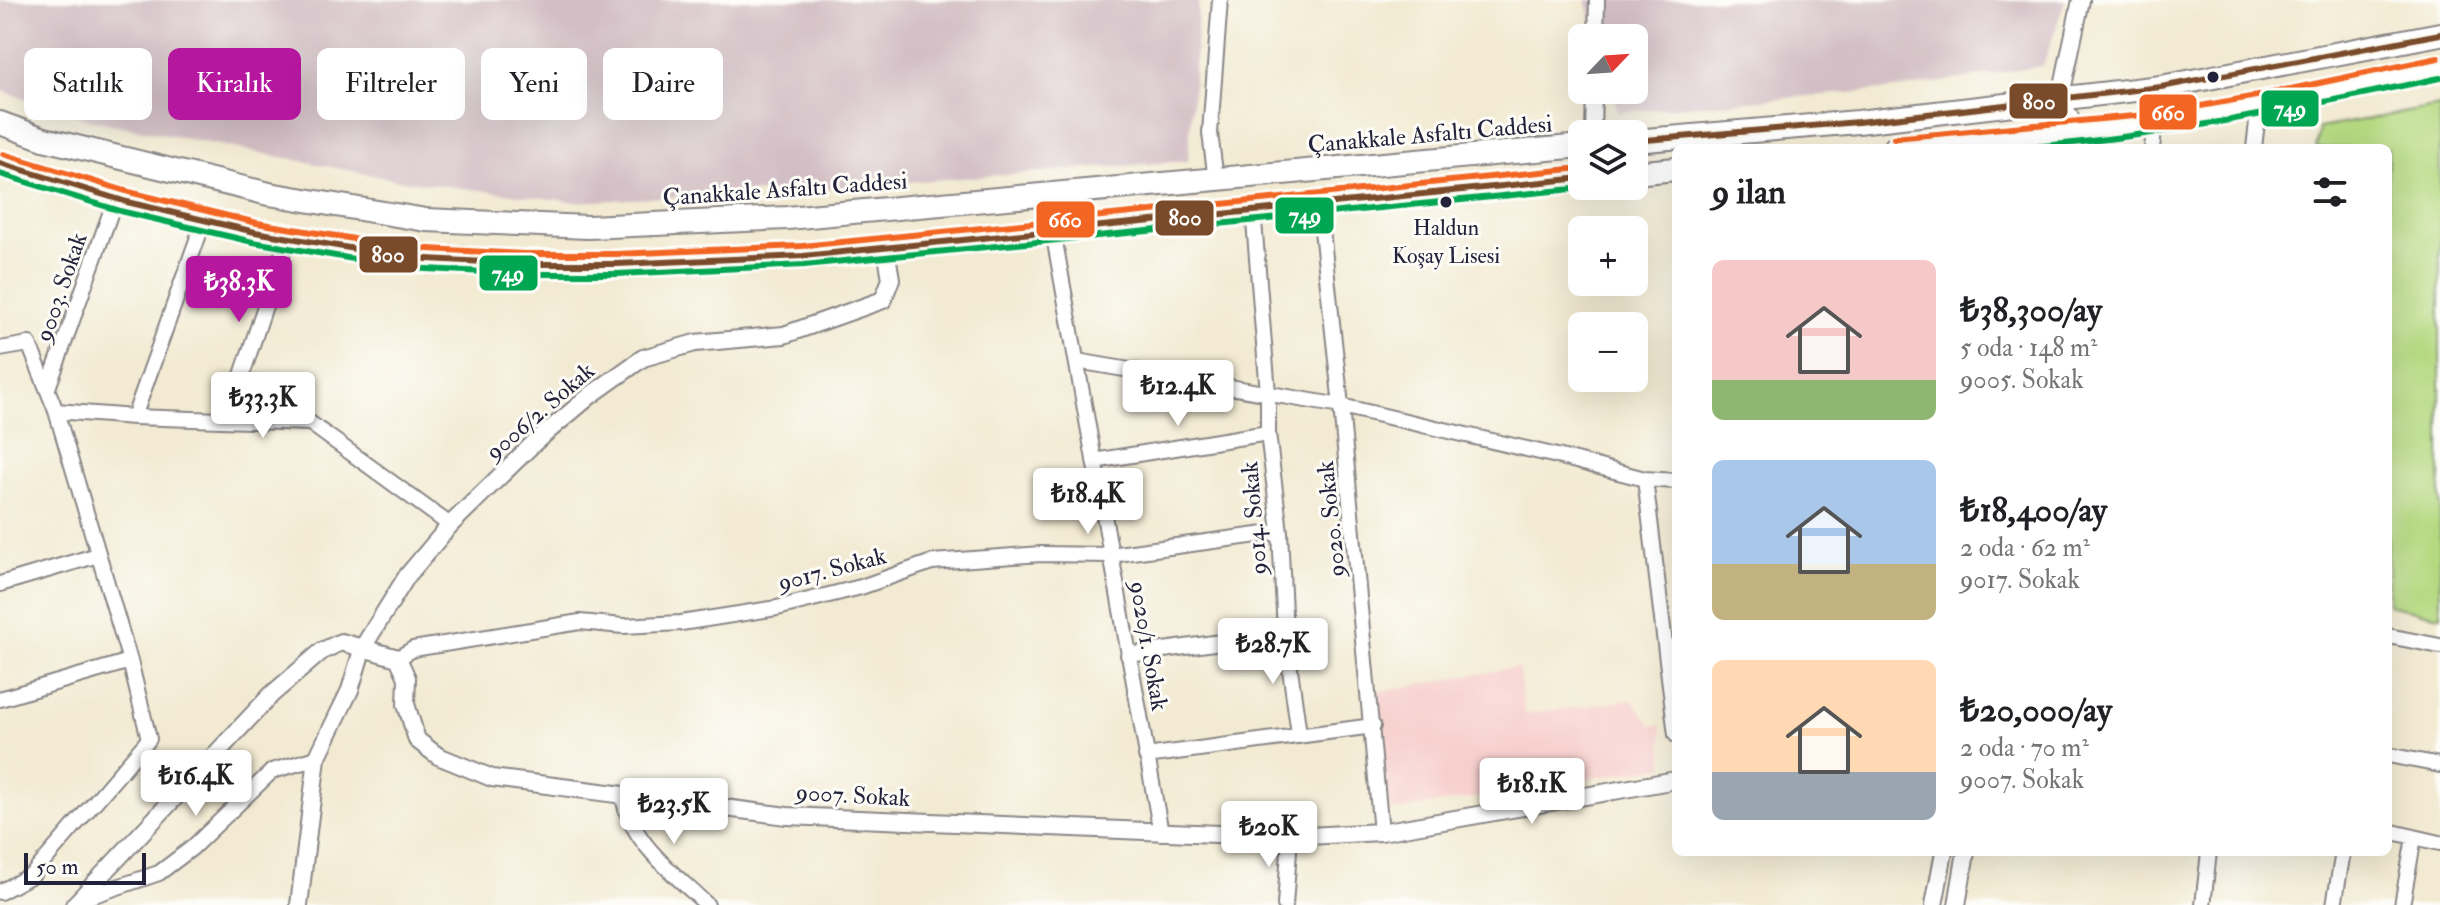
<!DOCTYPE html>
<html lang="tr">
<head>
<meta charset="utf-8">
<style>
  body { margin:0; font-family:"IM FELL Double Pica",serif; background:#f6f6f6; color:#202124; height:100vh; display:flex; flex-direction:column; font-size:30px; white-space:nowrap }
  * { box-sizing:border-box; margin:0 }
  p { font-size:26px; color:#757577 }
  .icon { flex:none; width:44px; height:44px; fill:none; stroke:currentColor; stroke-width:2; stroke-linecap:round; stroke-linejoin:round }
  .map { position:relative; flex:1; overflow:hidden }
  .panel { position:absolute; left:1672px; top:144px; width:720px; height:712px; display:flex; flex-direction:column; background:#fff; border-radius:12px; box-shadow:0 8px 32px #0002 }
  .panel>* { flex:none }
  .hud { position:absolute; left:24px; top:48px; width:760px; height:72px; display:flex; gap:16px }
  .needle { width:52px; rotate:65deg }
  .buttons { position:absolute; left:1568px; top:24px; display:grid; gap:16px }
  .buttons a { display:grid; place-items:center; width:80px; height:80px; border-radius:12px; background:#fff; box-shadow:0 8px 32px #0002; font-size:40px }
  .scale { position:absolute; left:24px; bottom:20px; width:122px; box-sizing:border-box; padding-left:8px; border:4px solid #22223b; border-top:0; font-size:22px; line-height:28px; white-space:nowrap; color:#22223b; -webkit-text-stroke:6px #fdfcf7; paint-order:stroke }
  .price { position:absolute; translate:-50% -68px; padding:0 18px; border-radius:8px; background:#fff; color:#222; font-size:26px; line-height:52px; filter:drop-shadow(0 2px 4px #0008) }
  .price::after { content:''; position:absolute; left:50%; top:48px; width:24px; height:18px; margin-left:-12px; background:inherit; clip-path:polygon(0 0,100% 0,50% 100%) }
  .price.on { background:#b5179e; color:#fff }
  ul { padding:0; list-style:none }
  li { display:flex; align-items:center; gap:24px; height:200px; padding:0 40px }
  li span { display:grid; place-items:center; flex:none; width:224px; height:160px; border-radius:12px; color:#555 }
  li>.icon { margin-inline-start:auto }
  span .icon { width:96px; height:96px; fill:#fffc; stroke-width:1 }
  li b { font-size:34px }
  h2 { display:flex; justify-content:space-between; align-items:center; height:96px; padding:0 40px; font-size:34px }
  .pill { padding:0 28px; border-radius:12px; background:#fff; box-shadow:0 8px 32px #0002; font-size:28px; line-height:72px }
  .pill.on { background:#b5179e; color:#fff }
  .map>svg:first-child { display:block }
</style>
</head>
<body>
<div class="map">
<svg width="2440" height="905" viewBox="0 0 2440 905">
  <rect width="100%" height="100%" fill="#fdfcf7"/>
  <filter id="ink" filterUnits="userSpaceOnUse"><feTurbulence type="fractalNoise" baseFrequency=".0125" numOctaves="2"/><feDisplacementMap in="SourceGraphic" scale="16" xChannelSelector="R" yChannelSelector="G"/><feConvolveMatrix kernelMatrix="1 2 1 2 8 2 1 2 1" color-interpolation-filters="sRGB"/></filter>
  <filter id="wash" filterUnits="userSpaceOnUse"><feTurbulence type="fractalNoise" baseFrequency=".006" numOctaves="4" result="noise"/><feDisplacementMap in="SourceGraphic" scale="32" xChannelSelector="R" yChannelSelector="G"/><feGaussianBlur stdDeviation="1.8" result="paint"/><feColorMatrix in="noise" values="0 0 0 0 0 0 0 0 0 0 0 0 0 0 0 0 0 1.4 0 .05"/><feComposite in="paint" operator="in"/></filter>
  <g filter="url(#wash)">
    <rect width="100%" height="100%" fill="#f2ead2"/>
    <path fill="#f7d0ce" d="M1518,667L1525,714L1632,700L1651,725H1661L1664,766L1389,812L1378,692Z"/>
    <path fill="#d2bec4" d="M0,0H1199L1188,161L801,190L576,202L398,180L86,119L0,90Z
      M1586,0H2065L2043,66L1897,89L1618,112L1611,90H1634V38H1596Z"/>
    <path fill="#b5d981" stroke="#6c7e5e" stroke-width="2" d="M2440,106V616L2388,605V148H2316L2319,128Z"/>
  </g>
  <g filter="url(#ink)">
    <g fill="none" stroke-linecap="round" stroke-linejoin="round">
      <g stroke="#8a8686" stroke-width="18">
        <path id="minor" d="M1596,38L1597,0
          M1593,134L1594,90
          M2152,148L2155,124
          M2254,148L2259,105
          M1216,180L1210,133L1220,0
          M1319,202L1341,406L1381,832
          M1253,209L1268,393V433L1280,532L1285,633L1299,734
          M1053,231L1161,833
          M0,349L29,344L56,411L130,661L149,739L32,875L0,892
          M1077,361L1341,406L1557,456L1645,479L1676,481
          M48,388L115,200
          M56,411L134,417L310,423L450,525
          M134,417L203,223
          M227,420L287,240
          M1094,461L1268,433
          M1645,479L1676,735
          M0,584L98,555
          M2388,636L2440,646
          M1128,655L1285,633
          M398,658L413,649L580,622L623,626L681,623L777,608L861,587L932,562L1041,554L1110,555L1280,532
          M0,699L130,661
          M2388,755L2440,765
          M1146,756L1373,726
          M623,795C629,842 675,874 707,905
          M2388,831L2440,843
          M79,900L159,873L192,848L272,771L317,758
          M1285,905L1290,837
          M2203,905L2209,852
          M2334,905L2343,852
          M2402,905L2414,837"/>
      </g>
      <g stroke="#8a8686" stroke-width="20">
        <path id="tertiary" d="M2061,100L2078,133L2077,148
          M2050,148L2081,0
          M74,905L271,695L322,651L341,642L398,658L407,678L406,704L417,740L438,756L492,778L787,816L1290,837L1381,832L1676,780
          M299,905L317,758L350,690L363,647L407,576L450,525L534,443L591,395L643,358L695,343L784,335L883,300L891,279L886,249
          M1934,905L1944,852
          M1957,905L1966,852"/>
      </g>
      <g stroke="#8a8686" stroke-width="26">
        <path id="trunk" d="M0,123L44,139L269,194L426,220L588,227L787,218L1582,146
          M1634,141L1858,122L2161,87L2440,34
          M1895,148C1982,140 2071,136 2157,124C2252,110 2346,87 2440,68
          M0,163C112,201 225,230 342,248C371,252 401,259 430,260C679,276 927,246 1174,218C1310,202 1446,190 1582,178
          M1634,173L1676,169"/>
      </g>
      <use href="#minor" stroke="#fff" stroke-width="14"/>
      <use href="#tertiary" stroke="#fff" stroke-width="16"/>
      <use href="#trunk" stroke="#fff" stroke-width="22"/>
      <g stroke="#fdfcf7" stroke-width="12">
        <path id="bus-1" d="M1634,141L1858,122L2161,87L2440,34
          M0,163L127,202L255,232L408,258L523,264H617L803,256L1582,178"/>
      </g>
      <g stroke="#fdfcf7" stroke-width="12">
        <path id="bus-2" d="M2020,148C2164,137 2300,107 2440,78
          M0,174L124,212L253,242L407,268L523,274H617L804,265L1583,188"/>
      </g>
      <g stroke="#fdfcf7" stroke-width="12">
        <path id="bus-3" d="M1894,138L2156,114L2262,95L2438,58
          M3,154L129,192L257,223L409,248L524,254H616L802,246L1581,168"/>
      </g>
      <use href="#bus-1" stroke="#7a4b2a" stroke-width="6"/>
      <use href="#bus-2" stroke="#00a651" stroke-width="6"/>
      <use href="#bus-3" stroke="#f26522" stroke-width="6"/>
    </g>
  </g>
  <g fill="#22223b" stroke="#fdfcf7" stroke-width="3">
    <circle cx="2213" cy="77" r="7"/>
    <circle cx="1446" cy="202" r="7"/>
  </g>
  <g text-anchor="middle" stroke-width="6" stroke-linejoin="round" paint-order="stroke">
    <g font-size="22" fill="#22223b" stroke="#fdfcf7">
      <text x="1446" y="235">Haldun<tspan x="1446" dy="28">Koşay Lisesi</tspan></text>
    </g>
    <g font-size="24" fill="#22223b" stroke="#fdfcf7">
      <text transform="translate(1430 134) rotate(-5)" y="8">Çanakkale Asfaltı Caddesi</text>
      <text transform="translate(785 189) rotate(-4)" y="8">Çanakkale Asfaltı Caddesi</text>
      <text transform="translate(61 287) rotate(-71)" y="8">9003. Sokak</text>
      <text transform="translate(540 411) rotate(-41)" y="8">9006/2. Sokak</text>
      <text transform="translate(1254 518) rotate(-95)" y="8">9014. Sokak</text>
      <text transform="translate(1331 519) rotate(-96)" y="8">9020. Sokak</text>
      <text transform="translate(832 569) rotate(-15)" y="8">9017. Sokak</text>
      <text transform="translate(1149 646) rotate(80)" y="8">9020/1. Sokak</text>
      <text transform="translate(853 795) rotate(3)" y="8">9007. Sokak</text>
    </g>
  </g>
  <g stroke="#fdfcf7" stroke-width="3">
    <rect x="2008" y="82" width="61" height="38" rx="8" fill="#7a4b2a"/>
    <rect x="2260" y="89" width="60" height="39" rx="8" fill="#00a651"/>
    <rect x="2138" y="93" width="60" height="38" rx="8" fill="#f26522"/>
    <rect x="1274" y="196" width="61" height="39" rx="8" fill="#00a651"/>
    <rect x="1154" y="199" width="61" height="38" rx="8" fill="#7a4b2a"/>
    <rect x="1035" y="200" width="61" height="39" rx="8" fill="#f26522"/>
    <rect x="358" y="235" width="61" height="39" rx="8" fill="#7a4b2a"/>
    <rect x="478" y="254" width="61" height="38" rx="8" fill="#00a651"/>
  </g>
  <g font-size="22" text-anchor="middle" font-weight="bold" fill="#fff">
    <text x="2039" y="109">800</text>
    <text x="2290" y="116">749</text>
    <text x="2168" y="120">660</text>
    <text x="1305" y="223">749</text>
    <text x="1185" y="225">800</text>
    <text x="1065" y="227">660</text>
    <text x="388" y="262">800</text>
    <text x="508" y="281">749</text>
  </g>
</svg>
<div class="buttons">
<a><svg class="needle" viewBox="-14 -14 28 28"><path d="M0-13l5 13h-10z" fill="#e53935"/><path d="M0 13l5-13h-10z" fill="#757577"/></svg></a>
<a><svg class="icon" aria-label="layers" viewBox="0 0 24 24"><path d="M12 4l9 5-9 5-9-5zM3 14l9 5 9-5"/></svg></a>
<a>+</a>
<a>−</a>
</div>
<div class="scale">50 m</div>
<b class="price on" style="left:239px;top:324px">₺38.3K</b>
<b class="price" style="left:1178px;top:428px">₺12.4K</b>
<b class="price" style="left:263px;top:440px">₺33.3K</b>
<b class="price" style="left:1088px;top:536px">₺18.4K</b>
<b class="price" style="left:1273px;top:686px">₺28.7K</b>
<b class="price" style="left:196px;top:818px">₺16.4K</b>
<b class="price" style="left:1532px;top:826px">₺18.1K</b>
<b class="price" style="left:674px;top:846px">₺23.5K</b>
<b class="price" style="left:1269px;top:869px">₺20K</b>
<div class="hud">
<a class="pill">Satılık</a>
<a class="pill on">Kiralık</a>
<a class="pill">Filtreler</a>
<a class="pill">Yeni</a>
<a class="pill">Daire</a>
</div>
<section class="panel">
<h2>9 ilan<svg class="icon" aria-label="filters" viewBox="0 0 24 24"><path d="M4 7h16M4 17h16"/><circle cx="9" cy="7" r="2"/><circle cx="15" cy="17" r="2"/></svg></h2>
<ul>
<li><span style="background:linear-gradient(#f6c9c9 75%,#8fb573 0)"><svg class="icon" aria-label="home" viewBox="0 0 24 24"><path d="M3 11l9-7 9 7M6 9v11h12V9"/></svg></span><div><b>₺38,300/ay</b><p>5 oda · 148 m²</p><p>9005. Sokak</p></div></li>
<li><span style="background:linear-gradient(#a9c7e8 65%,#c2b280 0)"><svg class="icon" aria-label="home" viewBox="0 0 24 24"><path d="M3 11l9-7 9 7M6 9v11h12V9"/></svg></span><div><b>₺18,400/ay</b><p>2 oda · 62 m²</p><p>9017. Sokak</p></div></li>
<li><span style="background:linear-gradient(#ffd9b3 70%,#9aa5b1 0)"><svg class="icon" aria-label="home" viewBox="0 0 24 24"><path d="M3 11l9-7 9 7M6 9v11h12V9"/></svg></span><div><b>₺20,000/ay</b><p>2 oda · 70 m²</p><p>9007. Sokak</p></div></li>
</ul>
</section>
</div>
</body>
</html>
